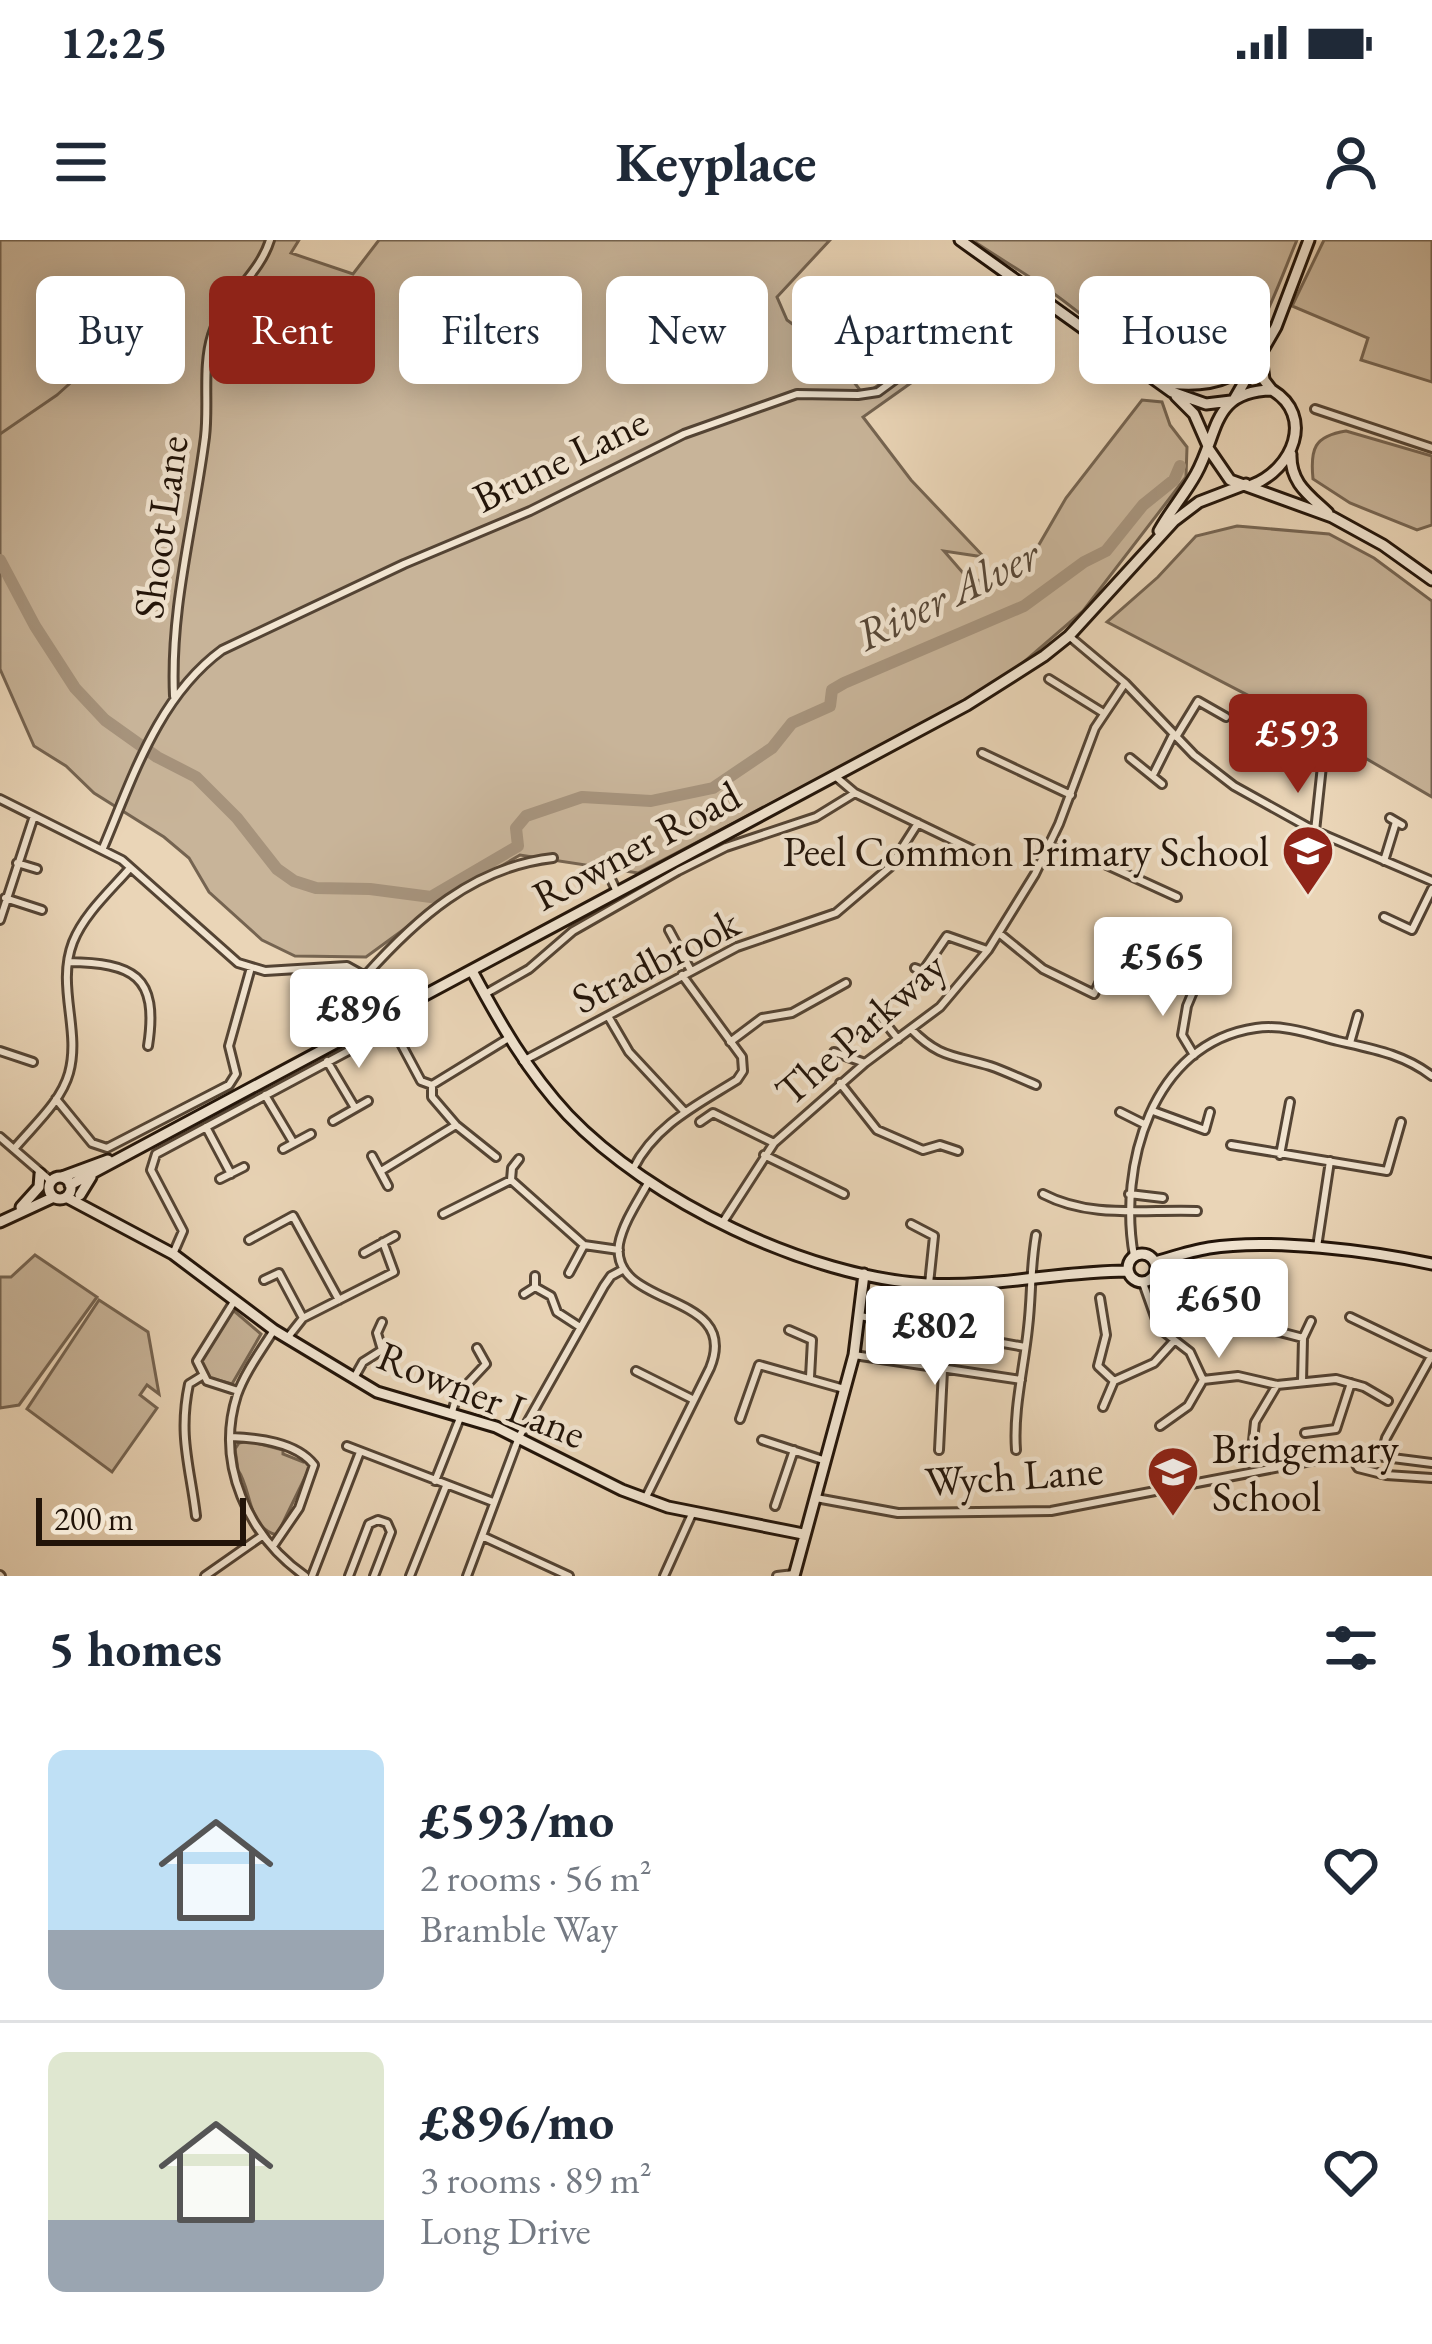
<!DOCTYPE html>
<html lang="en">
<head>
<meta charset="utf-8">
<style>
  body { margin:0; font-family:"EB Garamond",serif; background:#f6f6f7; color:#1f2937; height:100vh; display:flex; flex-direction:column; font-size:45px; white-space:nowrap }
  * { box-sizing:border-box; margin:0 }
  p { font-size:39px; color:#747a83 }
  .icon { flex:none; width:66px; height:66px; fill:none; stroke:currentColor; stroke-width:2; stroke-linecap:round; stroke-linejoin:round }
  .map { position:relative; height:1336px; overflow:hidden }
  .details { display:flex; flex-direction:column; background:#fff; flex:1 }
  .details>* { flex:none }
  .guide { position:absolute; left:36px; top:36px; width:1362px; height:108px; display:flex; gap:24px }
  .scale { position:absolute; left:36px; bottom:30px; width:210px; box-sizing:border-box; padding-left:12px; border:6px solid #221409; border-top:0; font-size:33px; line-height:42px; white-space:nowrap; color:#221409; -webkit-text-stroke:9px #f1e4d0; paint-order:stroke }
  .price { position:absolute; translate:-50% -102px; padding:0 27px; border-radius:12px; background:#fff; color:#222; font-size:39px; line-height:78px; filter:drop-shadow(0 3px 6px #0008) }
  .price::after { content:''; position:absolute; left:50%; top:72px; width:36px; height:27px; margin-left:-18px; background:inherit; clip-path:polygon(0 0,100% 0,50% 100%) }
  .price.active { background:#8f2418; color:#fff }
  ul { padding:0; list-style:none }
  li { display:flex; align-items:center; gap:36px; height:300px; padding:0 48px }
  li+li { border-top:3px solid #e0e1e3 }
  li span { display:grid; place-items:center; flex:none; width:336px; height:240px; border-radius:18px; color:#555 }
  li>.icon { margin-inline-start:auto }
  span .icon { width:144px; height:144px; fill:#fffc; stroke-width:1 }
  li b { font-size:51px }
  h2 { display:flex; justify-content:space-between; align-items:center; height:144px; padding:0 48px; font-size:51px }
  .pill { padding:0 42px; border-radius:18px; background:#fff; box-shadow:0 6px 30px #0003; font-size:42px; line-height:108px }
  .pill.active { background:#8f2418; color:#fff }
  .status { display:flex; justify-content:space-between; align-items:center; height:84px; padding:0 60px; background:#fff; direction:ltr }
  .status svg { height:33px; fill:currentColor }
  header { display:flex; justify-content:space-between; align-items:center; height:156px; padding:0 48px; background:#fff; font-size:54px; font-weight:700 }
  .map>svg:first-child { display:block }
</style>
</head>
<body>
<div class="status"><b>12:25</b><svg viewBox="0 0 49 12"><path d="M0 12V9h3v3zM5 12V6h3v6zM10 12V3h3v9zM15 12V0h3v12zM26 1h20v11H26zM47 4h2v5h-2z"/></svg></div>
<header><svg class="icon" aria-label="menu" viewBox="0 0 24 24"><path d="M4 6h16M4 12h16M4 18h16"/></svg>Keyplace<svg class="icon" aria-label="person" viewBox="0 0 24 24"><circle cx="12" cy="8" r="4"/><path d="M4 21q1-7 8-7t8 7"/></svg></header>
<div class="map">
<svg width="1432" height="1336" viewBox="0 0 1432 1336">
  <rect width="100%" height="100%" fill="#ead5b7"/>
  <filter id="stains"><feTurbulence type="fractalNoise" baseFrequency=".00167" numOctaves="4"/><feColorMatrix values="0 0 0 0 .2 0 0 0 0 .09 0 0 0 0 .02 0 0 0 .5 -.17"/></filter>
  <radialGradient id="worn" r=".72"><stop offset=".6" stop-color="#630" stop-opacity="0"/><stop offset="1" stop-color="#630" stop-opacity=".3"/></radialGradient>
  <path fill="#c8b499" stroke="#756451" stroke-width="3" d="M0,0H299L291,13L353,34L379,0H830L777,57L787,80L831,112L860,150L870,151L936,104L990,52L1009,57L932,128L863,177L911,240L984,317L944,311L970,341L982,340L1005,323L1037,308L1066,258L1142,160L1162,162L1170,185L1187,207L1186,237L1083,371L996,446L638,633L520,615L444,660L366,717L295,716L262,700L209,652L189,618L164,597L94,553L66,526L34,506L0,429Z
    M972,0H1297C1284,30 1265,87 1244,108C1180,174 1102,86 1050,51C1025,33 997,17 972,0Z
    M1324,0H1432V142L1361,120L1368,98L1292,66Z
    M1346,191L1432,216V285L1417,290L1350,263L1313,239C1310,209 1314,196 1346,191Z
    M1237,286L1329,294L1374,318L1432,361V557L1336,501L1107,382L1158,337L1196,296Z
    M35,1015L97,1057L19,1165L0,1168V1037H11Z
    M99,1060L148,1092L159,1154L147,1145L140,1155L157,1168L112,1232L27,1169Z
    M233,1070L261,1094L232,1144L210,1138L201,1123L228,1072Z
    M249,1201L283,1210V1214L303,1222L305,1219L310,1227L277,1295C247,1288 252,1250 238,1230L235,1209L239,1203Z"/>
  <g fill="none" stroke-linecap="round" stroke-linejoin="round">
    <path stroke="#71604e" stroke-width="3" d="M0,194L57,155L107,110"/>
    <path stroke="#a6937c" stroke-width="12" d="M0,320L35,386L75,448L105,480L157,517L196,537L237,578L277,629L294,641L316,648L370,649L431,657L518,606L516,588L526,576L582,557L651,561L713,548L772,508L792,483L830,466L832,450L844,443L1024,366L1084,322L1106,311L1143,265L1174,240L1180,226"/>
    <g stroke="#544434" stroke-width="12">
      <path id="street" d="M1315,169L1432,208
        M1069,396L1125,443L1194,515L1234,546L1315,591L1432,641
        M1049,439L1102,472
        M174,456C170,367 194,284 205,197C209,164 202,127 212,95C223,58 259,36 270,0
        M1176,497L1198,461L1226,477
        M982,513L1071,555
        M1130,518L1162,544
        M1154,533L1173,495
        M835,536L855,553L996,621
        M0,559L122,620L238,723L265,731L347,726L365,736L386,773
        M1390,578L1402,585
        M1315,591L1322,526
        M1049,607L1096,620L1177,657
        M103,608C133,537 158,457 222,410L404,324L530,271L684,194L797,154L858,155L878,152L943,104L1013,37
        M1384,621L1396,582
        M17,623L37,629
        M605,626L617,652
        M5,658L42,670
        M1384,677L1412,690L1432,649
        M0,680L34,576
        M669,690L690,729
        M1000,694L1043,729L1094,754L1108,724
        M68,722C133,723 159,735 148,806
        M915,728L928,733
        M923,731L947,696L987,710
        M365,736C416,679 473,627 553,618
        M485,754L529,729L573,691L678,631L726,607L816,577L855,553
        M608,776L629,812L684,871
        M882,779L898,799
        M911,789C939,818 954,815 990,826C1005,831 1021,839 1036,845
        M730,802L762,778L792,773L846,743
        M1350,803L1358,775
        M0,811L33,822
        M834,812L865,823
        M1194,815L1182,795L1187,766L1200,735
        M327,821L355,868
        M523,821L737,707L836,673L890,627L918,583
        M840,843L877,890L923,910L940,905L958,911
        M432,847V857L456,885L496,917
        M265,855L293,902
        M56,859L92,903L107,908L229,845L236,834L229,806L250,731
        M1153,871L1205,890L1210,872
        M1120,872L1144,884
        M333,881L368,861
        M700,882L713,873L774,903
        M206,887L231,934
        M0,897L52,942
        M1231,905L1387,931L1401,882
        M14,909C33,886 61,862 69,833C81,790 56,746 73,702C84,674 111,650 130,628
        M283,909L311,894
        M764,915L844,954
        M1280,915L1290,862
        M372,916L388,946
        M519,919L512,928L511,940L584,1005L619,1010
        M633,929C655,885 697,865 737,840L743,831L742,817L682,735
        M381,931L456,885
        M220,939L244,927
        M1043,954C1091,979 1145,969 1197,971
        M1129,954L1163,958
        M443,974L511,940
        M723,982L774,903L865,823L940,767L988,710L1035,634L1059,584L1095,488L1125,443
        M911,984L934,996L929,1044
        M249,1000L293,976L339,1060
        M1317,1007L1330,921
        M364,1013L395,996
        M173,1014L183,991L151,930L156,914L380,794L397,796L421,841L432,845L507,799
        M1134,1016C1118,928 1151,803 1256,788C1283,784 1311,794 1338,801C1373,809 1403,814 1432,836
        M569,1033L584,1005
        M535,1036V1047L551,1056L557,1072L580,1087
        M264,1040L279,1033L303,1078
        M1143,1043L1159,1088L1190,1112L1203,1140L1188,1166L1160,1186
        M524,1054L535,1047
        M1100,1058L1106,1095L1098,1126L1114,1141L1154,1123L1174,1101
        M235,1060L197,1121L207,1141L238,1151
        M860,1076L928,1089
        M1350,1077L1431,1116
        M1226,1078L1303,1098L1302,1142
        M382,1082L377,1093L382,1110L390,1115
        M1256,1082L1263,1063
        M274,1090C261,1111 245,1132 237,1155C215,1224 248,1296 305,1336
        M789,1090L812,1100L810,1137
        M952,1094L1025,1107
        M288,1097L303,1078L394,1032L383,1002
        M1303,1098L1311,1081
        M854,1115L1021,1140
        M636,1131L694,1160
        M354,1138L363,1122L382,1110
        M1203,1140L1238,1136L1277,1145L1336,1139L1364,1147L1388,1161
        M1103,1167L1114,1141
        M452,1172L457,1155L486,1124L477,1108
        M740,1179L759,1125L844,1149
        M1305,1193L1336,1189L1351,1143
        M231,1197C258,1198 296,1202 314,1225L299,1268L273,1306
        M762,1200L823,1220
        M1253,1201L1255,1182L1277,1145
        M347,1206L493,1262
        M939,1210L943,1130
        M1016,1210C1013,1170 1024,1128 1028,1088C1032,1055 1030,1030 1036,995
        M1353,1213L1352,1218L1358,1228L1386,1235L1432,1238
        M1382,1213L1386,1198L1432,1115
        M435,1241L460,1178
        M816,1258L898,1273L1051,1271L1353,1213L1432,1223
        M645,1259L710,1128C742,1050 610,1070 619,1004C623,983 638,961 648,943
        M775,1266L794,1210
        M196,1276C190,1226 178,1196 189,1144L202,1136
        M482,1296L569,1336
        M0,1335L1,1336
        M205,1336L262,1296
        M312,1336L360,1212
        M349,1336L369,1284L378,1280L387,1283L391,1292L374,1336
        M410,1336L446,1246
        M467,1336L519,1197L604,1046L611,1036L624,1029
        M664,1336L692,1274
        M777,1336L794,1334"/>
    </g>
    <g stroke="#221409" stroke-width="15">
      <path id="secondary" d="M960,0L1172,152L1206,164L1231,161
        M1261,115L1264,140L1271,149
        M1161,142C1195,147 1225,145 1252,122
        M1176,156L1194,174L1208,206
        M1235,158L1276,87L1309,0
        M1208,208L1230,240L1332,277L1383,305L1432,340
        M1291,214C1290,243 1309,255 1328,273
        M1159,291C1170,271 1185,254 1196,234C1219,193 1211,151 1272,150C1315,176 1293,229 1252,245
        M472,731C500,783 527,831 568,875C650,961 808,1037 927,1044C994,1048 1060,1031 1127,1031
        M62,937L108,920
        M49 948a11 11 0 1 1 22 0a11 11 0 1 1-22 0Z
        M70,945L967,465L1044,416L1069,396L1174,281L1199,262L1246,244
        M80,955L91,937
        M66,957L173,1014L274,1090L377,1152L496,1187L622,1250L668,1267L803,1294
        M21,967L39,947L40,934
        M0,982L54,957
        M1128 1028a14 14 0 1 1 28 0a14 14 0 1 1-28 0Z
        M1155,1022C1173,1017 1191,1011 1209,1008C1269,998 1372,1011 1432,1024
        M794,1336L854,1115L864,1034"/>
    </g>
    <use href="#street" stroke="#f1e4d0" stroke-width="6"/>
    <use href="#secondary" stroke="#f1e4d0" stroke-width="9"/>
  </g>
  <defs>
    <g id="school-pin" transform="scale(2.7)"><path d="M0 17L-7.5 6A9.5 9.5 0 1 1 7.5 6Z" fill="#8f2418" stroke="#f1e4d0"/><path d="M0-5L7-2L0 1L-7-2ZM-4 1L0 2.5L4 1V4Q0 6-4 4Z" fill="#fff"/></g>
  </defs>
  <g fill-rule="evenodd">
    <use href="#school-pin" x="1308" y="611"/>
    <use href="#school-pin" x="1173" y="1232"/>
  </g>
  <g text-anchor="middle" stroke-width="9" stroke-linejoin="round" paint-order="stroke">
    <g font-size="42" fill="#221409" stroke="#f1e4d0">
      <text transform="translate(560 219) rotate(-26)" y="15">Brune Lane</text>
      <text transform="translate(160 287) rotate(-82)" y="15">Shoot Lane</text>
      <text transform="translate(636 605) rotate(-28)" y="15">Rowner Road</text>
      <text transform="translate(655 720) rotate(-27)" y="15">Stradbrook</text>
      <text transform="translate(860 788) rotate(-41)" y="15">The Parkway</text>
      <text transform="translate(482 1154) rotate(22)" y="15">Rowner Lane</text>
      <text transform="translate(1014 1235) rotate(-4)" y="15">Wych Lane</text>
    </g>
    <g font-size="42" fill="#221409" stroke="#f1e4d0" text-anchor="end">
      <text x="1269" y="626">Peel Common Primary School</text>
      <text x="1212" y="1223" text-anchor="start">Bridgemary<tspan x="1212" dy="48">School</tspan></text>
    </g>
    <g font-size="45" font-style="italic" fill="#574737" stroke="#f1e4d0">
      <text transform="translate(947 354) rotate(-26)" y="16">River Alver</text>
    </g>
  </g>
  <rect width="100%" height="100%" filter="url(#stains)"/>
  <rect width="100%" height="100%" fill="url(#worn)"/>
</svg>
<div class="scale">200 m</div>
<b class="price active" style="left:1298px;top:556px">£593</b>
<b class="price" style="left:1163px;top:779px">£565</b>
<b class="price" style="left:359px;top:831px">£896</b>
<b class="price" style="left:1219px;top:1121px">£650</b>
<b class="price" style="left:935px;top:1148px">£802</b>
<div class="guide">
<a class="pill">Buy</a>
<a class="pill active">Rent</a>
<a class="pill">Filters</a>
<a class="pill">New</a>
<a class="pill">Apartment</a>
<a class="pill">House</a>
</div>
</div>
<section class="details">
<h2>5 homes<svg class="icon" aria-label="filters" viewBox="0 0 24 24"><path d="M4 7h16M4 17h16"/><circle cx="9" cy="7" r="2"/><circle cx="15" cy="17" r="2"/></svg></h2>
<ul>
<li><span style="background:linear-gradient(#bfe0f5 75%,#9aa5b1 0)"><svg class="icon" aria-label="home" viewBox="0 0 24 24"><path d="M3 11l9-7 9 7M6 9v11h12V9"/></svg></span><div><b>£593/mo</b><p>2 rooms · 56 m²</p><p>Bramble Way</p></div><svg class="icon" aria-label="heart" viewBox="0 0 24 24"><path d="M12 20l-8-8c-3-5 5-10 8-4 3-6 11-1 8 4z"/></svg></li>
<li><span style="background:linear-gradient(#dfe7d0 70%,#9aa5b1 0)"><svg class="icon" aria-label="home" viewBox="0 0 24 24"><path d="M3 11l9-7 9 7M6 9v11h12V9"/></svg></span><div><b>£896/mo</b><p>3 rooms · 89 m²</p><p>Long Drive</p></div><svg class="icon" aria-label="heart" viewBox="0 0 24 24"><path d="M12 20l-8-8c-3-5 5-10 8-4 3-6 11-1 8 4z"/></svg></li>
</ul>
</section>
</body>
</html>
